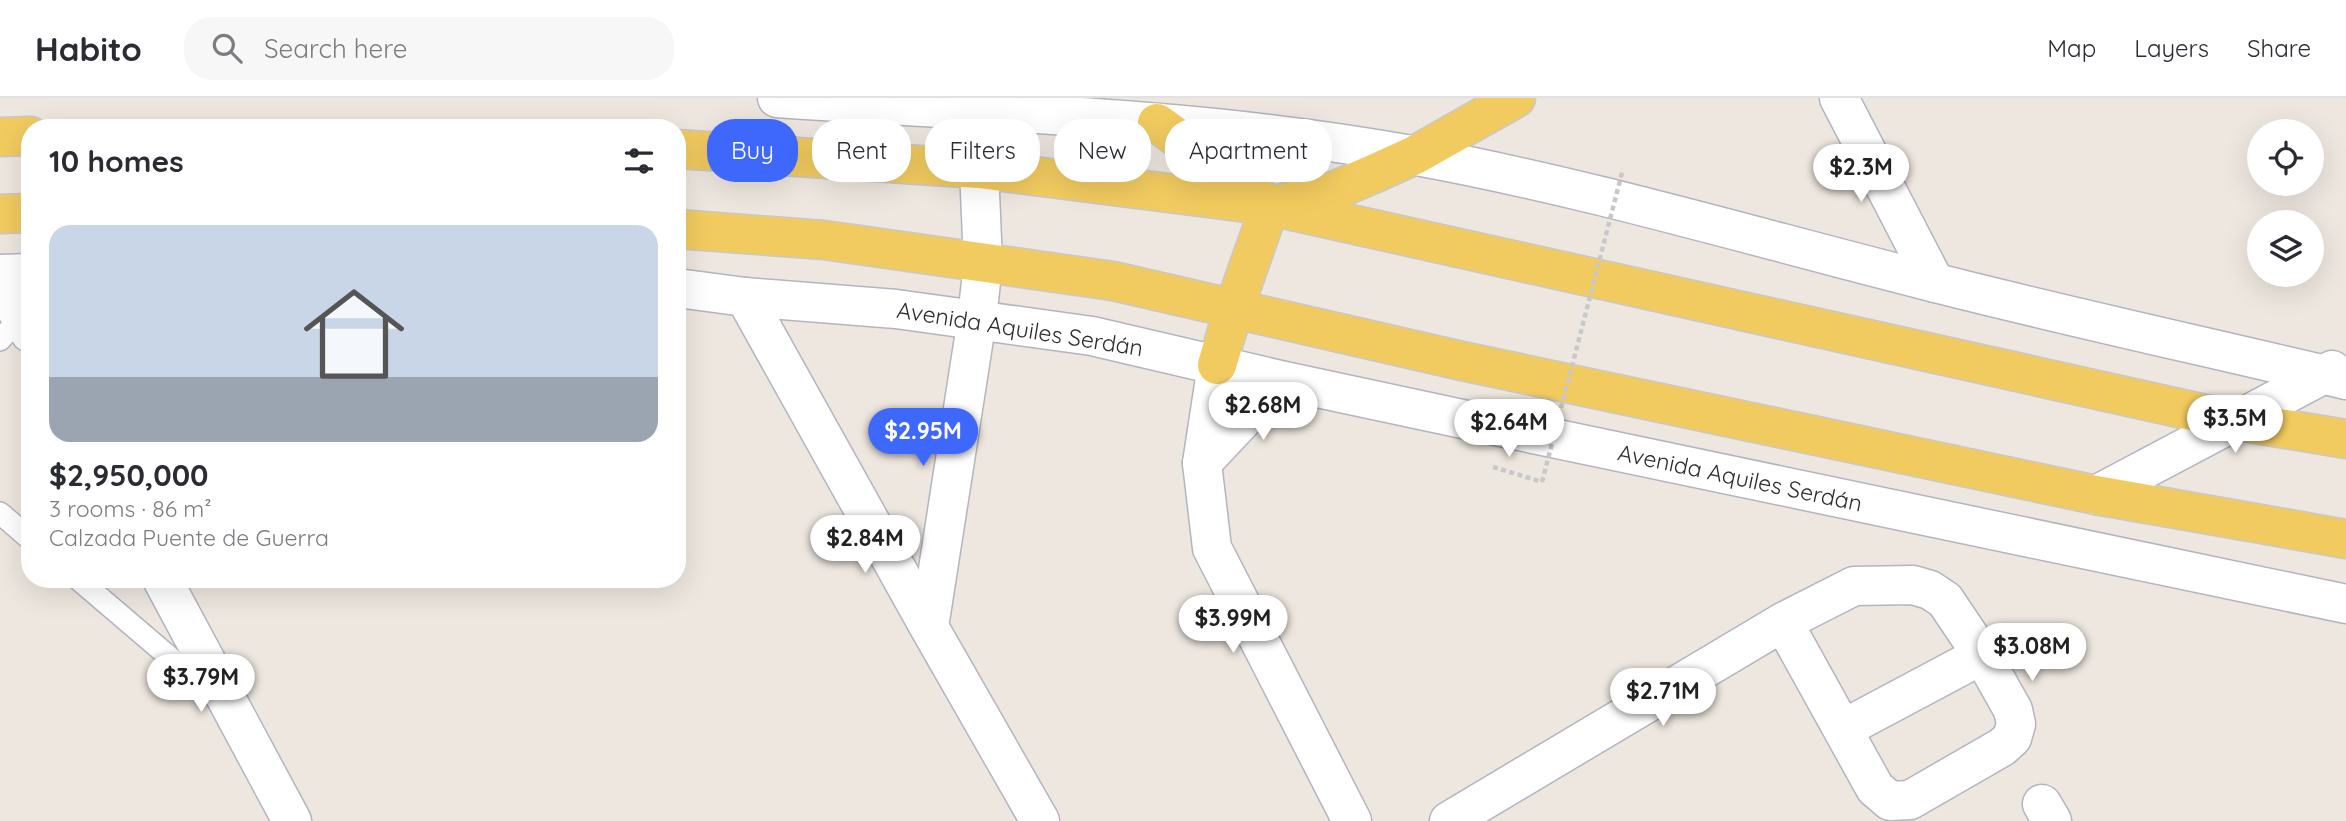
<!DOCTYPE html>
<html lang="en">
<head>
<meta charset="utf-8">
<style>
  body { margin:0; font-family:Quicksand,sans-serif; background:#f7f7f7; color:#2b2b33; height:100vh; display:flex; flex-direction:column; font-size:26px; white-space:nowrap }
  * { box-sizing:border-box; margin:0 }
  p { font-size:23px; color:#7c7c81 }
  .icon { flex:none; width:38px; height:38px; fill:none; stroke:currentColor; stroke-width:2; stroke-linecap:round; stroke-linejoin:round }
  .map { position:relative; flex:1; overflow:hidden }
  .details { position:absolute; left:21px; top:21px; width:665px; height:469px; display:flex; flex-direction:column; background:#fff; border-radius:28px; box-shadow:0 7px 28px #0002 }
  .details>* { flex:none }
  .guide { position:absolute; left:707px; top:21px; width:665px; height:63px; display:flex; gap:14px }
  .controls { position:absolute; left:2247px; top:21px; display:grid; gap:14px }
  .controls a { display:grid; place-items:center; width:77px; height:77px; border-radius:50%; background:#fff; box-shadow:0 7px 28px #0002; font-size:35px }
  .price { position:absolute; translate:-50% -60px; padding:0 16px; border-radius:24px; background:#fff; color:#222; font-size:23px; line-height:46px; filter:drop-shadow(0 2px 4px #0008) }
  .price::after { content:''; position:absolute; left:50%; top:42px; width:21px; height:16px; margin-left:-10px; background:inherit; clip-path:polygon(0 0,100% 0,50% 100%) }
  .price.current { background:#3e67fb; color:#fff }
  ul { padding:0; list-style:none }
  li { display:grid; align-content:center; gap:14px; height:371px; padding:0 28px }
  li+li { border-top:2px solid #e1e1e2 }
  li span { display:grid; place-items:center; height:217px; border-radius:21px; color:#555 }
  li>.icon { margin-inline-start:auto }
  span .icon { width:126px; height:126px; fill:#fffc; stroke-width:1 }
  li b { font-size:30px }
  h2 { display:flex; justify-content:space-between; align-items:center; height:84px; padding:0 28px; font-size:30px }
  .chip { padding:0 24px; border-radius:28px; background:#fff; box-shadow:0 7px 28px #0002; font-size:24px; line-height:63px }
  .chip.current { background:#3e67fb; color:#fff }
  header { display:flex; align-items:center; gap:42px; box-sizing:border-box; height:98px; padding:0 35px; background:#fff; border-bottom:2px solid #e1e1e2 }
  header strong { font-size:33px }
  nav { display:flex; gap:38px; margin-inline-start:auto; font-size:24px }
  .search { width:490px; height:63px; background:#f7f7f7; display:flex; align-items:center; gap:18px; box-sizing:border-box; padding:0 24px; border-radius:28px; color:#7c7c81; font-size:26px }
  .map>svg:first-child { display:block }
</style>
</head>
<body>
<header>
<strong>Habito</strong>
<div class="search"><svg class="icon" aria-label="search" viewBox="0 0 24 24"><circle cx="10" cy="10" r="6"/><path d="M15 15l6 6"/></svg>Search here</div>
<nav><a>Map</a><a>Layers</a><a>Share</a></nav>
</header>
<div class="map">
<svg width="2346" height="723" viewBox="0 0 2346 723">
  <rect width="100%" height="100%" fill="#eee7df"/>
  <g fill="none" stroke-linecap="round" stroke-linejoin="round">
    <g stroke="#b2b5c0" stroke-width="24">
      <path id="lane" d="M0,242L21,219
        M0,415L30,441
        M78,481L215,598"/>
    </g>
    <g stroke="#b2b5c0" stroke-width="41">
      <path id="street" d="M1839,0L1935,185
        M0,184L30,235
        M745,199L929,529L1040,723
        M1217,267L1202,365L1212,450L1352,723
        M162,481L292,723
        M929,529L977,221L983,165L979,71L966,13L959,0
        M1843,631L1982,557
        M2042,706L2052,723
        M1449,723L1783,524L1854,488L1913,487L1930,492L1945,502L1982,557L2013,612L2016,626L2012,640L2002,649L1910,702L1890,703L1875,690L1783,524"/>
    </g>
    <g stroke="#b2b5c0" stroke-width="41">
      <path id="secondary" d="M777,0C990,15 1206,19 1417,58C1591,90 1761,141 1932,184C2069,219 2208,249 2346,282
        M0,176L30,175
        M677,190L745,199L896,211L1092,238L1280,282L1481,325L2346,506
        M1202,365L1280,282
        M2096,397L2332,272"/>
    </g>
    <g stroke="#c8c8c8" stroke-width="41">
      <path id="primary" d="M1157,25L1266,104
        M0,39L30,38
        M677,51L979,71L1270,108L2237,323L2346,341
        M1282,105L1331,94L1371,77L1415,57L1516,0
        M0,116L30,115
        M677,131L824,142L1113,183L1462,263L2096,397L2346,441
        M1217,267L1234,210L1270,108"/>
    </g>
    <path stroke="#c8c8c8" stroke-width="4.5" stroke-dasharray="5 3.5" stroke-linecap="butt" d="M1493,369L1542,384"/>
    <use href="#lane" stroke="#fff" stroke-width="21"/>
    <use href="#street" stroke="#fff" stroke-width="38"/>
    <use href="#secondary" stroke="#fff" stroke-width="38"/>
    <use href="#primary" stroke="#f2cb60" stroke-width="38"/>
    <path stroke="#c8c8c8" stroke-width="4.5" stroke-dasharray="5 3.5" stroke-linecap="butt" d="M1542,384L1623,71"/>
  </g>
  <g text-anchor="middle" stroke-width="5" stroke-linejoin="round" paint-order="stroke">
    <g font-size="23" fill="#2c2c2c" stroke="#fff">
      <text transform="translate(1020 231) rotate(9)" y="8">Avenida Aquiles Serdán</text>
      <text transform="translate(1740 380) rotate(12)" y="8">Avenida Aquiles Serdán</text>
    </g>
  </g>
</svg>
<div class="controls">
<a><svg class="icon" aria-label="locate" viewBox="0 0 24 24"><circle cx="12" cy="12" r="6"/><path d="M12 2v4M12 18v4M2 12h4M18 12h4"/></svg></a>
<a><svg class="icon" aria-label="layers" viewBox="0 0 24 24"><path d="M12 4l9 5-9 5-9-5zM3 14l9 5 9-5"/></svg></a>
</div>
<b class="price" style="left:1861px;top:106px">$2.3M</b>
<b class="price" style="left:1263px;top:344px">$2.68M</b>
<b class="price" style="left:2235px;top:357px">$3.5M</b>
<b class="price" style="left:1509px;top:361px">$2.64M</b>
<b class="price current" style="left:923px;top:370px">$2.95M</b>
<b class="price" style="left:865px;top:477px">$2.84M</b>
<b class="price" style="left:1233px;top:557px">$3.99M</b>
<b class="price" style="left:2032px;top:585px">$3.08M</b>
<b class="price" style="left:201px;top:616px">$3.79M</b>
<b class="price" style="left:1663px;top:630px">$2.71M</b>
<div class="guide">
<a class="chip current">Buy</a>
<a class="chip">Rent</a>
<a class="chip">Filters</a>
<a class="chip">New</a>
<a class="chip">Apartment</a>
</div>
<section class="details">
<h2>10 homes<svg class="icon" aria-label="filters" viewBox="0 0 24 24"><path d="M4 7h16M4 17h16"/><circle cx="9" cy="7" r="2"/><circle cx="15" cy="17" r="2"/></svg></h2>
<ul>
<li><span style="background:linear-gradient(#c9d6e8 70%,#9aa5b1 0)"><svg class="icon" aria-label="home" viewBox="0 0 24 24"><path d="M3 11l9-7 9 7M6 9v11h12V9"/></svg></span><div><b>$2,950,000</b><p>3 rooms · 86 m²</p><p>Calzada Puente de Guerra</p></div></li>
</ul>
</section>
</div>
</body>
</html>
